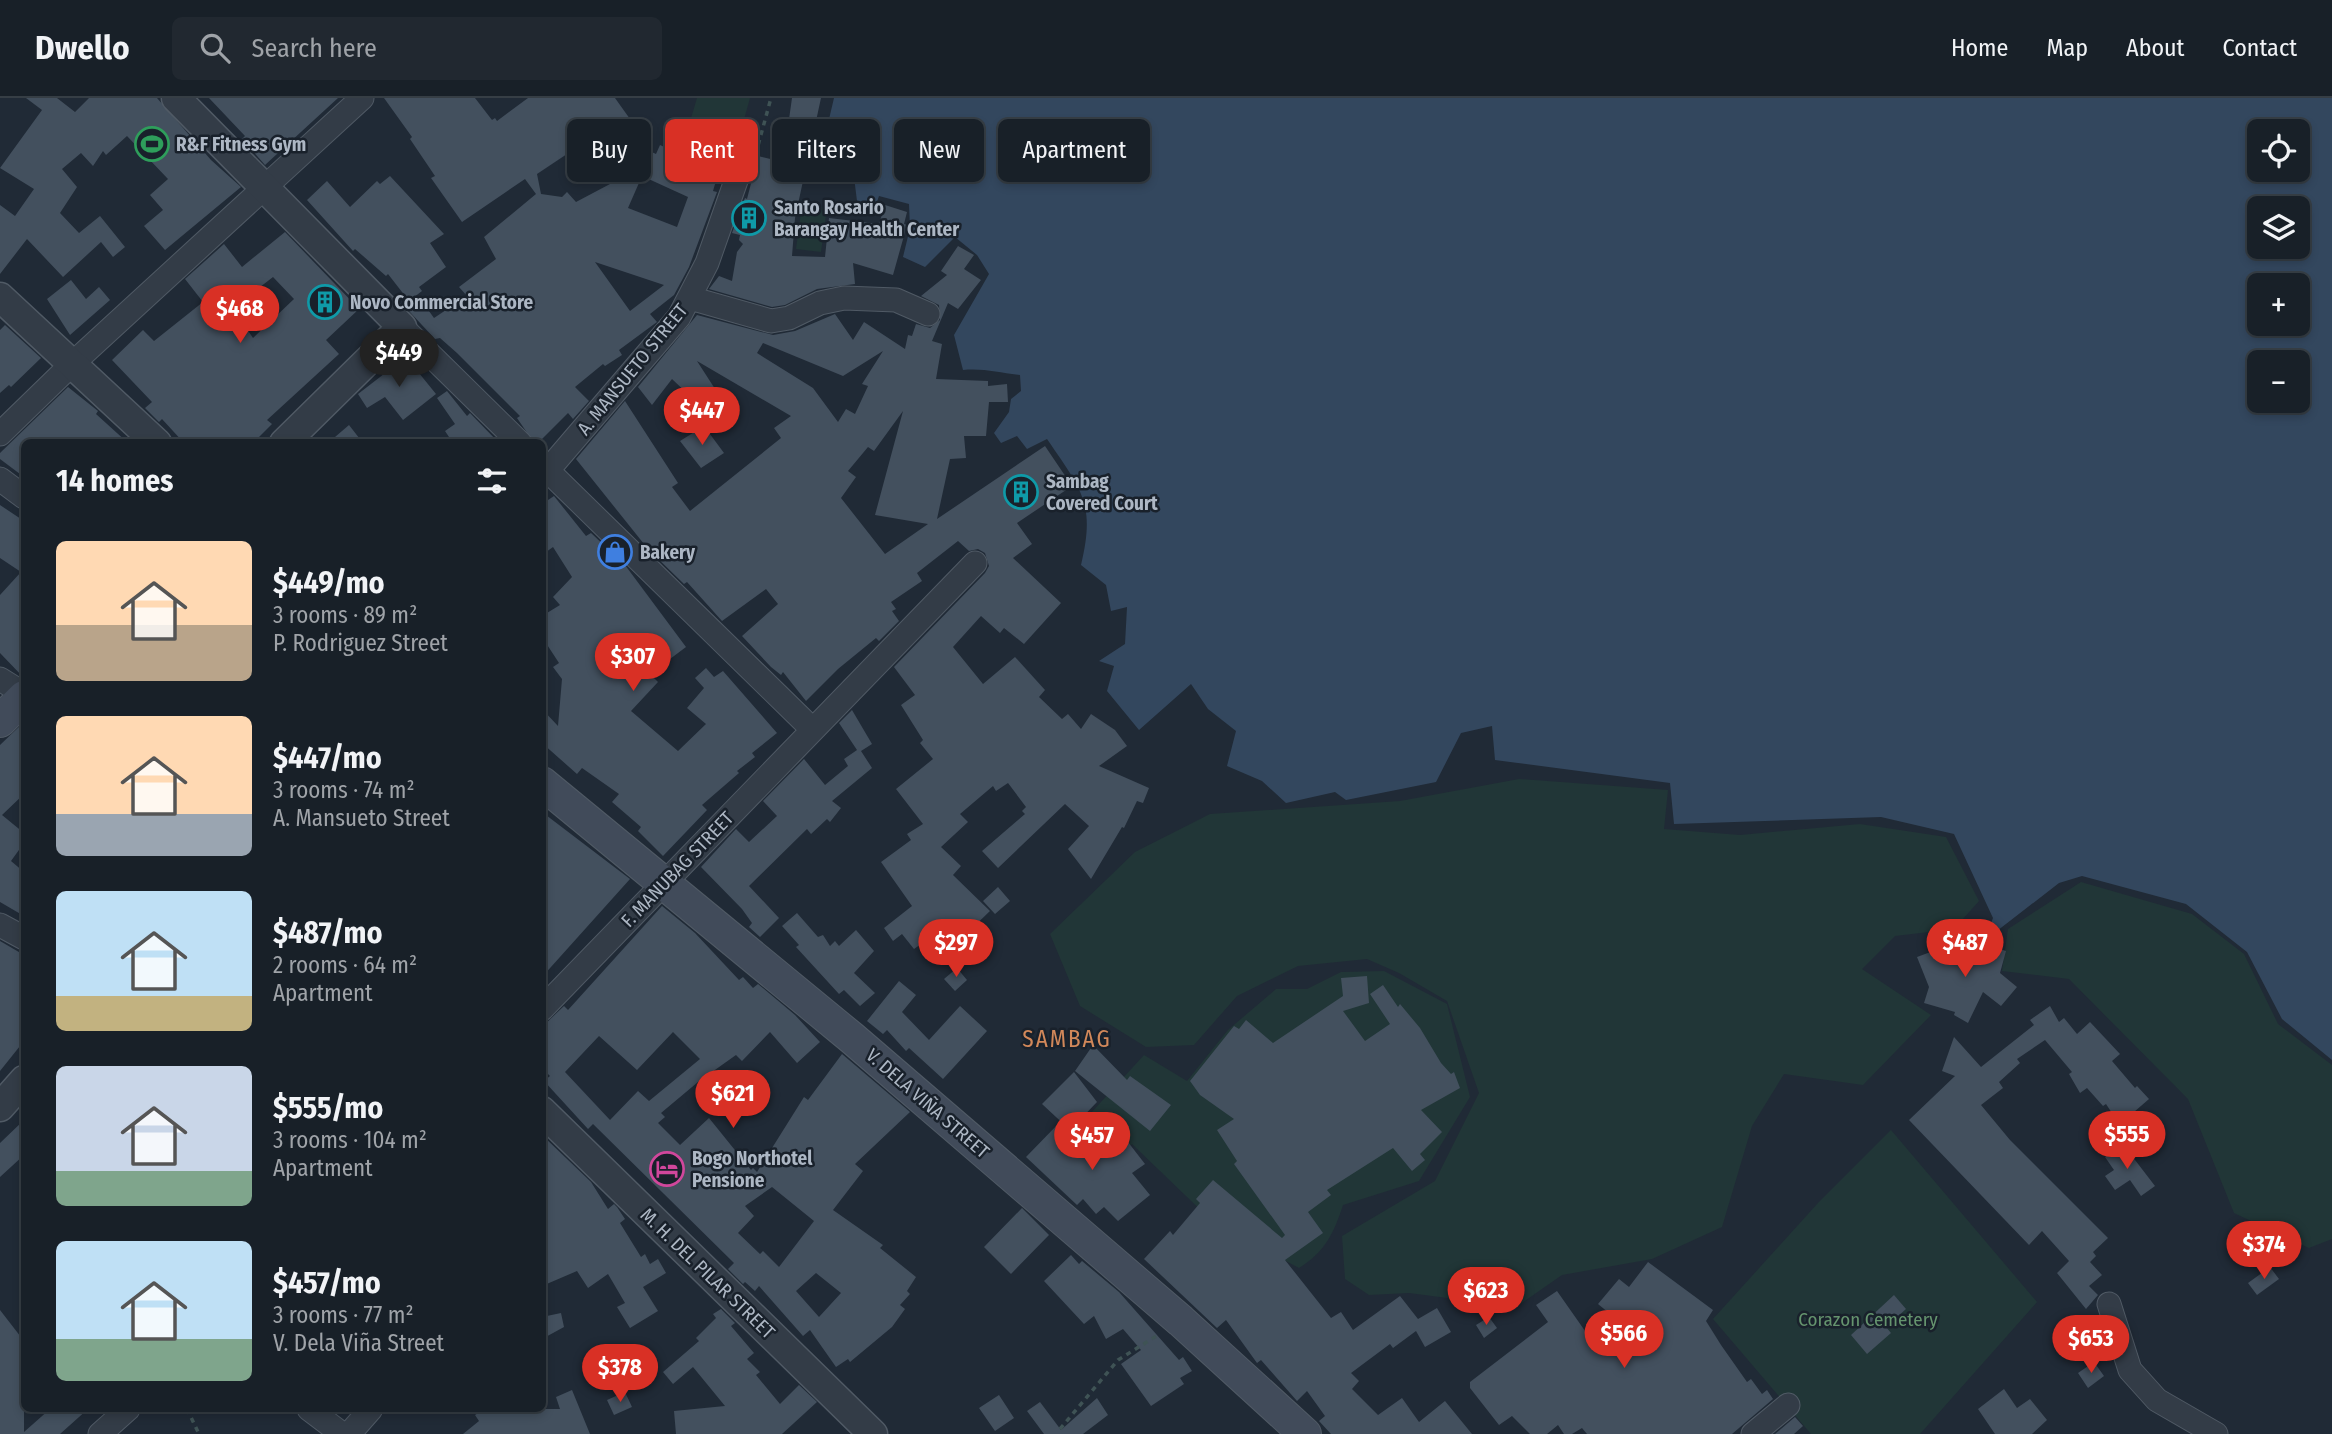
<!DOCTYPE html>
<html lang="en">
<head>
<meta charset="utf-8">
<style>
  body { margin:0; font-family:"Fira Sans Condensed",sans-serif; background:#212830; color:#f1f3f6; height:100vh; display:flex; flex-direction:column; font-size:26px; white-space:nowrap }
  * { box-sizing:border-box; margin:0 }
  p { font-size:23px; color:#9fa3a8 }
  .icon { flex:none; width:38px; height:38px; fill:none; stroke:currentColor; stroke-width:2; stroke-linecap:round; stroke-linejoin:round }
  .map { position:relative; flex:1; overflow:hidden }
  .drawer { position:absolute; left:21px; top:341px; width:525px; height:973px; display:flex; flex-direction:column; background:#182028; border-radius:10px; box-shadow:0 4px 10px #0003,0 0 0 2px #363e45 }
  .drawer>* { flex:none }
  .top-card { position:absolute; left:567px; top:21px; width:665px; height:63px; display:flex; gap:14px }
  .controls { position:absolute; left:2247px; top:21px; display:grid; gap:14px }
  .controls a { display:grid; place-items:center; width:63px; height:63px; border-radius:10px; background:#182028; box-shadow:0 4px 10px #0003,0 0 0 2px #363e45; font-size:35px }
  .price { position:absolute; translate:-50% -60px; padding:0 16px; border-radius:24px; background:#d93025; color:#fff; font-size:23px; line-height:46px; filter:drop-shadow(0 2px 4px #0008) }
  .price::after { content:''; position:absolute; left:50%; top:42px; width:21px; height:16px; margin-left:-10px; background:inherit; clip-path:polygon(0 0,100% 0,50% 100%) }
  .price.on { background:#222; color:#fff }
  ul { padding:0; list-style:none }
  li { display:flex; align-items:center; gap:21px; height:175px; padding:0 35px }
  li span { display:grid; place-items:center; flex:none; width:196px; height:140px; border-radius:10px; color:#555 }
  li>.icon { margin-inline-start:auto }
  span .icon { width:84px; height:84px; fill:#fffc; stroke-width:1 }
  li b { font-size:30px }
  h2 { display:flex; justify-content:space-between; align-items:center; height:84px; padding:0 35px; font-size:30px }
  .tag { padding:0 24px; border-radius:10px; background:#182028; box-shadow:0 4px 10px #0003,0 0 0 2px #363e45; font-size:24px; line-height:63px }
  .tag.on { background:#d93025; color:#fff }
  header { display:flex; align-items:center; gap:42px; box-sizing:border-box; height:98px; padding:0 35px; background:#182028; border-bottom:2px solid #363e45 }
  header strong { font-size:33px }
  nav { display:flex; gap:38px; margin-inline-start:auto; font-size:24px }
  .search { width:490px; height:63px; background:#212830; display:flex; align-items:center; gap:18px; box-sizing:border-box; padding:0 24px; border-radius:10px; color:#9fa3a8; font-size:26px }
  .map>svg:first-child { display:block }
</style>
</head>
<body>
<header>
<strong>Dwello</strong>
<div class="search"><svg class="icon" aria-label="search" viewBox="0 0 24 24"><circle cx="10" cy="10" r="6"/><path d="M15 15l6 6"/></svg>Search here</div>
<nav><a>Home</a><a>Map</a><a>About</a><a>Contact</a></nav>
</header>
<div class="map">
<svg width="2332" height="1336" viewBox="0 0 2332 1336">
  <rect width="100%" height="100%" fill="#202a36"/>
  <path fill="#213637" d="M697,0H750L733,61L683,47Z
    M802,106L827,110L821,154L796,151Z
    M1519,681L1668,692L1664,731L1740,737L1860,726L1946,739L1979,803L1954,831L1895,838L1862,871L1931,917L1863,987L1784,976L1752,1028L1722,1129L1652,1161L1562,1177L1516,1209L1409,1195L1369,1197L1345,1181L1342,1138L1435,1083L1479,995L1447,903L1399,875L1367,861L1298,868L1237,898L1194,947L1146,949L1080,908L1050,836L1135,754L1210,716L1400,703Z
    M2081,784L2192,816L2244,856L2278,926L2332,967V1141L2309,1150L2234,1115L2188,1001L2069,881L2002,873L2008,831Z
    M1384,873L1447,906L1470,999L1419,1083L1343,1107C1334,1135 1325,1154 1299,1170L1213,1124L1132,1046L1086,1094L1047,1063L1144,957L1187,983L1228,932L1276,891H1307L1341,874Z
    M1891,1032L2037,1204L1920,1336H1811L1713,1221L1818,1105Z"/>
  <path fill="#33475e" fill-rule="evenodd" d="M834,0H2332V962L2282,921L2247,854L2186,806L2082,778L2059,785L1984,843L1993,820L1954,736L1881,719L1674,726L1670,685L1495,662L1492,628L1461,635L1436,684L1346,702L1335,694L1286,705L1262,683L1227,668L1236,633L1208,611L1191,586L1139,632L1107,593L1114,568L1099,563L1125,546L1127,509L1111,513L1106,487L1081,467C1096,405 1081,391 1047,341L1027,351L1017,338L1001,345L994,335L1009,314L1011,301L1021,293L1020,277C1000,275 984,270 963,272L954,237L989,176L977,157L955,139L925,169L903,159L910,130L909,106L879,98L872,118L857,103L854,79L836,63L818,68ZM2259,33H2298V72H2259ZM2259,110H2298V149H2259ZM2259,187H2298V226H2259ZM2259,264H2298V303H2259Z"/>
  <path fill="#43505e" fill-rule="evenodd" d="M26,0H57L75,14L89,0H157L211,62L241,89L165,152L144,128L163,112L150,97L168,81L127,38L106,57L103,53L93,68L81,55L62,71L77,89L60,115L79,135L100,118L125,149L113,159L101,144L63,179L27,141L0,176V107L15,118L34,91L0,70L42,12Z
    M209,0H338L265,67L242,41L245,38Z
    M384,0H475L492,22L495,20L497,23L528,0H615L630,21L611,35L656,56L660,47L697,64L700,55L722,62L713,93L717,94L689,169L674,197L650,216L657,224L619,252L622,257L605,268L603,266L575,289L589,303L573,321L568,315L538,345H534L517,320L520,318L457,255L440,240L435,241L408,212L421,202L434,220L467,198L459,189L496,161L484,139L536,96L525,81L462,124L431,80L435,78L410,41L412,39ZM573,52L575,59L591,55L610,86L576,104L567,94L562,99L541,96L537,76ZM642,78L688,99L677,129L628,110ZM595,164L664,187L630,213Z
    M792,0H821L795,120L792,158L825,159L829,120L879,126L885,107L907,114L904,126L907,127L893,177L853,165L855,186L817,191L785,207L772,209L709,191L719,178L732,183L737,154L743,146L739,142L740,137L732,135L745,100L747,101L758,58L783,64Z
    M390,78L444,136L430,145L446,169L419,189L422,193L409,203L388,176L386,178L355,151L353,153L307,102L327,83L350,109L377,83L380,86Z
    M285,134L359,211L326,242L339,256L267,322L272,326L253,345H184L162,321L159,324L145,310L152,304L112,262L143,232L154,243L203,204L185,181L224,146L242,169ZM273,179L294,201L253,240L233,210Z
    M958,148L974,157L964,171L981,182L958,211L948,205L932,243L942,246L936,281L988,283V288L1007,286L1008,304H989L986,338H964L966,360L950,361L937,421L1045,348L1072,388L1017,425L1032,446L1013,460L1061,505L1024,546L1004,530L1000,535L981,518L953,549L983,586L1015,559L1045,592L1039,599L1062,621L1068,616L1081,631L1091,616L1115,632L1127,648L1099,668L1149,690L1143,705L1137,703L1124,730L1122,729L1091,781L1068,751L1089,728L1065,706L998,770L982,753L1025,716L1022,713L1026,709L1008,685L996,693L993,688L960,716L968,724L941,749L961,768L953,777L990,813L961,841L948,827L914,851L902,836L893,843L884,830L912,808L881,764L911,742L907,736L923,726L896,691L933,661L920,645L923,642L901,607L915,597L894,569L985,475L989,468L985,455L978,451L969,453L958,443L917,475L922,483L891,504L896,511L892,513L899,523L879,543L876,540L838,571L806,603L783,574L781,577L771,569L742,538L778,506L766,491L722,523L687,484L684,486L648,451L576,361L625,303L678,385L672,389L690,413L781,340L774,330L791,318L697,263L728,311L713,320L672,281L652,307L638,289L697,217L773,237L795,233L835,216L853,242L864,224L905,251L908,237L912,238L916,226L930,230L940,222L939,207L921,198L947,177L941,173ZM763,245L843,278L883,253L862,286L868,288L855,316L846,311L838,324L813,290L757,255ZM903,313L875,417L928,426L885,456L841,400L856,379L848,373L868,349L874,353Z
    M71,182L86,201L99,189L110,202L70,237L47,201Z
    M5,227L41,260L11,289L9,287L0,295V232Z
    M406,259L436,296L403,322L385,299L367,310L358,296Z
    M68,289L98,313L96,316L128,345H24V379L0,361V355Z
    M447,293L467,318L470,315L499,345H453L445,333L455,326L437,300Z
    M349,327L363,345H328Z
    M704,328L724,355L701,370L680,343Z
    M554,398L586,438L591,435L625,467L686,549L650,576L658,584L631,613L678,653L706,626L687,610L704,590L695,580L706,570L714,579L723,573L777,635L752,655L755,659L737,673L739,675L702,707L707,712L663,758L638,733L641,729L612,704L619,696L582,670L577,676L542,645V611L558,628L562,581L553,569L559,565L542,539V518L560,507L553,499L572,479L553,449L542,457V406Z
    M0,407L24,423V580L0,555V497L21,474L0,460Z
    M852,612L872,646L861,653L872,670L832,703L841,710L830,724L827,721L811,736L807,731L749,788L779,820L760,839L749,829L752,825L742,811L701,769L736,731L749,744L777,718L763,703L804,661L825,687L848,668L844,661L857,652L839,625Z
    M24,624V696L2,717L24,735V745L11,763L24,774V818L0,804V647Z
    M542,714L630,781L542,879Z
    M998,789L1010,803L995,816L983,803Z
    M662,808L695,835L739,882L743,879L753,890L758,886L795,917L820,944L797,965L770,934L742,963L736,957L698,984L661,1015L665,1019L658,1025L680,1047L709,1020L751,1072L753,1070L757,1074L804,999L808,1002L842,956L910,1014L855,1066L863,1073L833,1112L883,1147L880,1150L916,1179L907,1193L910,1196L900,1207L905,1211L892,1229L850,1264L848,1261L836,1269L810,1232L803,1238L759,1188L755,1193L745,1184L743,1186L728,1171L734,1165L593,1026L588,1031L544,983L550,978L542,970V929L564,908L568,912ZM673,934L700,961L649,1003L638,993L610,1022L565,974L599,938L637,972ZM772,1089L814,1123L779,1169L763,1153L760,1156L738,1135L754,1118L745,1108ZM816,1175L841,1195L819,1219L796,1193Z
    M797,815L818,839L823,837L830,848L835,843L839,848L856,832L874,853L854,875L875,895L860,908L844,892L839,896L796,849L799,847L782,828Z
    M0,843L24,857V943L0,973Z
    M1974,843L2006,853L2000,875L2017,889L2001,908L1983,894L1968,925L1954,917L1955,914L1924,905L1929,889L1917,859L1952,846L1964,877Z
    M957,870L967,882L955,893L944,881Z
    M1367,878L1369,905L1343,913L1365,943L1390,926L1370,896L1383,887L1398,909L1400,906L1420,930L1441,965L1451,976L1454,974L1460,990L1421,1012L1442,1034L1420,1056L1425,1062L1412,1073L1393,1050L1327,1092L1331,1097L1308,1114L1323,1135L1285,1162L1331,1220L1341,1214L1353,1232L1400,1198L1418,1221L1437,1210L1451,1234L1425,1249L1416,1233L1393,1250L1390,1246L1351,1275L1359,1283L1352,1291L1378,1317L1402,1300L1419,1324L1445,1303L1472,1336H1331L1319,1323L1325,1318L1307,1293L1297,1303L1261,1262L1257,1265L1226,1222L1217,1230L1144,1161L1170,1133L1173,1137L1200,1105L1196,1101L1213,1082L1282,1140L1285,1137L1234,1066L1237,1063L1217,1032L1234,1021L1200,997L1190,983L1234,928L1239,931L1246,922L1273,945L1343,898L1341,880Z
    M899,883L916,897L902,914L929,942L960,908L987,933L943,981L909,950L906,953L887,932L883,936L867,923Z
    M2050,908L2059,924L2064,920L2077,936L2090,924L2120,956L2112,963L2135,990L2137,988L2149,1001L2134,1014L2143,1028L2127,1038L2106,1006L2103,1008L2087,990L2080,995L2069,976L2072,974L2045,942L2017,961L2020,965L1999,984L2003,990L1981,1007L2010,1042L2108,1140L2093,1154L2096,1158L2090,1164L2102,1177L2089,1188L2098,1197L2086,1211L2057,1175L2069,1163L2042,1133L2029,1147L1909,1022L1955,978L1942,973L1954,939L1981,969L2034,927L2030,922Z
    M1093,947L1127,982L1130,978L1171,1007L1150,1033L1075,973Z
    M1074,974L1097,1004L1070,1032L1042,1006Z
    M24,1022V1057L0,1079V1045Z
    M1060,1024L1096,1062L1121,1035L1145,1066L1132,1075L1150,1097L1118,1123L1104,1109L1096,1116L1083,1101L1077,1107L1026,1059Z
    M542,1037L591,1084L608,1111L614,1106L617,1109L625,1121L620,1125L641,1159L645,1156L650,1166L658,1161L666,1175L643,1189L658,1213L630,1230L617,1209L625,1205L608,1176L588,1190L577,1173L542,1188Z
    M2122,1045L2155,1088L2141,1098L2130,1082L2115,1092L2105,1078L2114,1072L2105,1059Z
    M1022,1110L1049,1137L1011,1176L984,1149Z
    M1071,1157L1079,1166L1082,1163L1119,1194L1179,1262L1183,1259L1192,1273L1180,1280L1184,1286L1151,1308L1121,1266L1141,1252L1123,1231L1106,1241L1094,1218L1084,1226L1044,1183Z
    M1648,1164L1713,1212L1706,1223L1721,1247L1747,1284L1751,1281L1762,1296L1767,1292L1773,1301L1732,1336H1587L1582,1330L1572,1336H1564L1558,1327L1547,1336H1530L1512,1318L1499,1327L1470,1290V1284L1548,1224L1536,1207L1557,1193L1597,1250L1626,1229L1598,1206L1619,1181L1629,1189Z
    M2270,1169L2279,1181L2257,1197L2248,1185Z
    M1894,1197L1906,1211L1886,1229L1891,1235L1867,1256L1851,1237Z
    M721,1211L735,1225L731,1228L754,1255L747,1261L760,1274L756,1277L780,1306L799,1287L817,1304L782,1336H676L674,1313L725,1308L693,1269L673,1286L663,1274L699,1243L696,1240L716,1220L713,1216Z
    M0,1212L24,1243V1334L50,1311H88L60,1336H0Z
    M561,1215L564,1229L542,1241V1219Z
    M1489,1219L1497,1230L1484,1240L1476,1227Z
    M2094,1264L2104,1278L2088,1290L2078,1275Z
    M2004,1291L2017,1310L2030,1301L2047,1322L2032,1336H1995L1978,1311Z
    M572,1292L590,1336H463L479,1323L475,1317L484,1311H560L556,1299Z
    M625,1294L632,1309L614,1317L607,1302Z
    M999,1297L1014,1320L995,1333L979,1310Z
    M1097,1300L1108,1317L1083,1336H1044L1027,1313L1040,1304L1061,1332Z
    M1795,1319L1803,1328L1794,1336H1775Z"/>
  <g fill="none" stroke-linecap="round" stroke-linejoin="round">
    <g stroke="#505a65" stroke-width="25">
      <path id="minor" d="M690,200L771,223L789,220L820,205L844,200L896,202L928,216
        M402,229L520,345
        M0,336L71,267L362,0
        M542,367L811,630
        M542,379L679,219L707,165L738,77
        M0,381L24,399
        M0,581L24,596
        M0,827L24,840
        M542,911L975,465
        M2109,1206L2130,1272L2157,1302L2216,1336
        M309,1311L342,1336
        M100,1336L128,1311
        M349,1336L371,1311
        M1753,1336L1788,1307"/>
    </g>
    <g stroke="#505a65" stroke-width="31">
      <path id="tertiary" d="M176,0L402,229L284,345
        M0,199L157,345
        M0,1009L24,982
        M542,1013L873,1336"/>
    </g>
    <g stroke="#505a65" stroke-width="34">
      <path id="secondary" d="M0,623L24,599
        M542,685L852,940L1181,1223L1305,1336"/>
    </g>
    <path stroke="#3f5355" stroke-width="3.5" stroke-dasharray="5 5" stroke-linecap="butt" d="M753,66L771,0
      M187,1311L199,1336
      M1060,1331L1118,1262L1158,1237"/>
    <use href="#minor" stroke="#333c47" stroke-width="23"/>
    <use href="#tertiary" stroke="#333c47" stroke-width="28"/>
    <use href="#secondary" stroke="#414b5a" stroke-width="32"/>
  </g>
  <defs>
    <g id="stadium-ring" transform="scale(1.75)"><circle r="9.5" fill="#19212b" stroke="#2e9e5b" stroke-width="1.5"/><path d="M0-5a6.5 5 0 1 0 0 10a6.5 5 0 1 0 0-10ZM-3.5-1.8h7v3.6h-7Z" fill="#2e9e5b"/></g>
    <g id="building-ring" transform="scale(1.75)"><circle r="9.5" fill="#19212b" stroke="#0f9aa8" stroke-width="1.5"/><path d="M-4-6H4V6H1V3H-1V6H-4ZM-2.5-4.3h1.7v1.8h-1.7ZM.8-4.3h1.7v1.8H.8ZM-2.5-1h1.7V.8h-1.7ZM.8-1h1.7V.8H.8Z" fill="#0f9aa8"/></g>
    <g id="shop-ring" transform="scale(1.75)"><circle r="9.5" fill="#19212b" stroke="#3f7fe0" stroke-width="1.5"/><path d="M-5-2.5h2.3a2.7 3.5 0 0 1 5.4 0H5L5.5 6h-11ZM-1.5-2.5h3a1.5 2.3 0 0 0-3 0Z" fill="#3f7fe0"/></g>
    <g id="hotel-ring" transform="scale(1.75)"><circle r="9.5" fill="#19212b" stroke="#d1479c" stroke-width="1.5"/><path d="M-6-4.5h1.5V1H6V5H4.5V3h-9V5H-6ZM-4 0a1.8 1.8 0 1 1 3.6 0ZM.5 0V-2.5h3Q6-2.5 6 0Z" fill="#d1479c"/></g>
  </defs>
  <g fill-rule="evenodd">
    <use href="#stadium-ring" x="152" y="46"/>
    <use href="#building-ring" x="749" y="120"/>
    <use href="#building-ring" x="325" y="204"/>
    <use href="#building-ring" x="1021" y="394"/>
    <use href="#shop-ring" x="615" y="454"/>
    <use href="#hotel-ring" x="667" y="1071"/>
  </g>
  <g text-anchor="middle" stroke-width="5" stroke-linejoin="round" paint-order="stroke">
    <g font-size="19" font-weight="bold" fill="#adb7c4" stroke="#19212b" text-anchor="start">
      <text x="176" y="53">R&amp;F Fitness Gym</text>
      <text x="774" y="116">Santo Rosario<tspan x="774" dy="22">Barangay Health Center</tspan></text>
      <text x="350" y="211">Novo Commercial Store</text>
      <text x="1046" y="390">Sambag<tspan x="1046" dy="22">Covered Court</tspan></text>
      <text x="640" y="461">Bakery</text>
      <text x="692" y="1067">Bogo Northotel<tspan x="692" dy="22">Pensione</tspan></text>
    </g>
    <g font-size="19" fill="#adb7c4" stroke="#19212b">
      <text transform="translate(632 271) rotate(-51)" y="7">A. MANSUETO STREET</text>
      <text transform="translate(677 771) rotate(-46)" y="7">F. MANUBAG STREET</text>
      <text transform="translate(928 1005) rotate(41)" y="7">V. DELA VIÑA STREET</text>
      <text transform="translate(708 1175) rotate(44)" y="7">M. H. DEL PILAR STREET</text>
    </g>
    <g font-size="19" fill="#65946e" stroke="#19212b">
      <text x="1868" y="1228">Corazon Cemetery</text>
    </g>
    <g font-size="23" letter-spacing="2" fill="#d2885a" stroke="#19212b">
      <text x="1067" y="949">SAMBAG</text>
    </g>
  </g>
</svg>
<div class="controls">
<a><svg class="icon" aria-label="locate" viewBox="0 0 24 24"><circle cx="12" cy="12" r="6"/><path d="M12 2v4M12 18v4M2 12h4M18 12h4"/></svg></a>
<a><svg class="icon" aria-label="layers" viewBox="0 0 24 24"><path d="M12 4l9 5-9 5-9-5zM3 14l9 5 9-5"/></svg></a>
<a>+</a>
<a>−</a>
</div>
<b class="price" style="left:240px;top:247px">$468</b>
<b class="price on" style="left:399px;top:291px">$449</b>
<b class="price" style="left:702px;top:349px">$447</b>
<b class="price" style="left:633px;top:595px">$307</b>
<b class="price" style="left:956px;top:881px">$297</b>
<b class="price" style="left:1965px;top:881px">$487</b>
<b class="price" style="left:733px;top:1032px">$621</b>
<b class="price" style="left:2127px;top:1073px">$555</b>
<b class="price" style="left:1092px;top:1074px">$457</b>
<b class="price" style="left:2264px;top:1183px">$374</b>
<b class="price" style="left:1486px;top:1229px">$623</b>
<b class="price" style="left:1624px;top:1272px">$566</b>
<b class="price" style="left:2091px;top:1277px">$653</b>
<b class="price" style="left:620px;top:1306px">$378</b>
<div class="top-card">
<a class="tag">Buy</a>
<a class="tag on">Rent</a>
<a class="tag">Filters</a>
<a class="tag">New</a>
<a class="tag">Apartment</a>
</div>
<section class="drawer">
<h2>14 homes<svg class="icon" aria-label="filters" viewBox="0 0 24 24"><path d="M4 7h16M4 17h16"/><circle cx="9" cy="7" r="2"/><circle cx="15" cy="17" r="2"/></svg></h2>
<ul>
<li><span style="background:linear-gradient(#ffd9b3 60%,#b9a48a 0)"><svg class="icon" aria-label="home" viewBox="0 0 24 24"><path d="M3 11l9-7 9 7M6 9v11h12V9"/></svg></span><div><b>$449/mo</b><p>3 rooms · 89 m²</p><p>P. Rodriguez Street</p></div></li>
<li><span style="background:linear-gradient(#ffd9b3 70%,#9aa5b1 0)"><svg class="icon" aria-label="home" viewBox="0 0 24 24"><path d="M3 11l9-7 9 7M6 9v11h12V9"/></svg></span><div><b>$447/mo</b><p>3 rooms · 74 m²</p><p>A. Mansueto Street</p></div></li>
<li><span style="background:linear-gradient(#bfe0f5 75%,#c2b280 0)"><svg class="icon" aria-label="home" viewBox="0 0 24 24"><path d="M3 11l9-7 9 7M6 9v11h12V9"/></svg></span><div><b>$487/mo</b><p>2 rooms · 64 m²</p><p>Apartment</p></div></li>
<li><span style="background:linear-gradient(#c9d6e8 75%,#7fa58c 0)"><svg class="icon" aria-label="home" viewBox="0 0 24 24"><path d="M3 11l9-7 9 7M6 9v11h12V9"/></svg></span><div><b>$555/mo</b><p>3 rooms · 104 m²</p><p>Apartment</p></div></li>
<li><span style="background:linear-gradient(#bfe0f5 70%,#7fa58c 0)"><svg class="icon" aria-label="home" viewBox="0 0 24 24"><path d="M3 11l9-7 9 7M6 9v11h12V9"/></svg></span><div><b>$457/mo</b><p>3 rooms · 77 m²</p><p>V. Dela Viña Street</p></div></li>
</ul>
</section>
</div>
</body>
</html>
